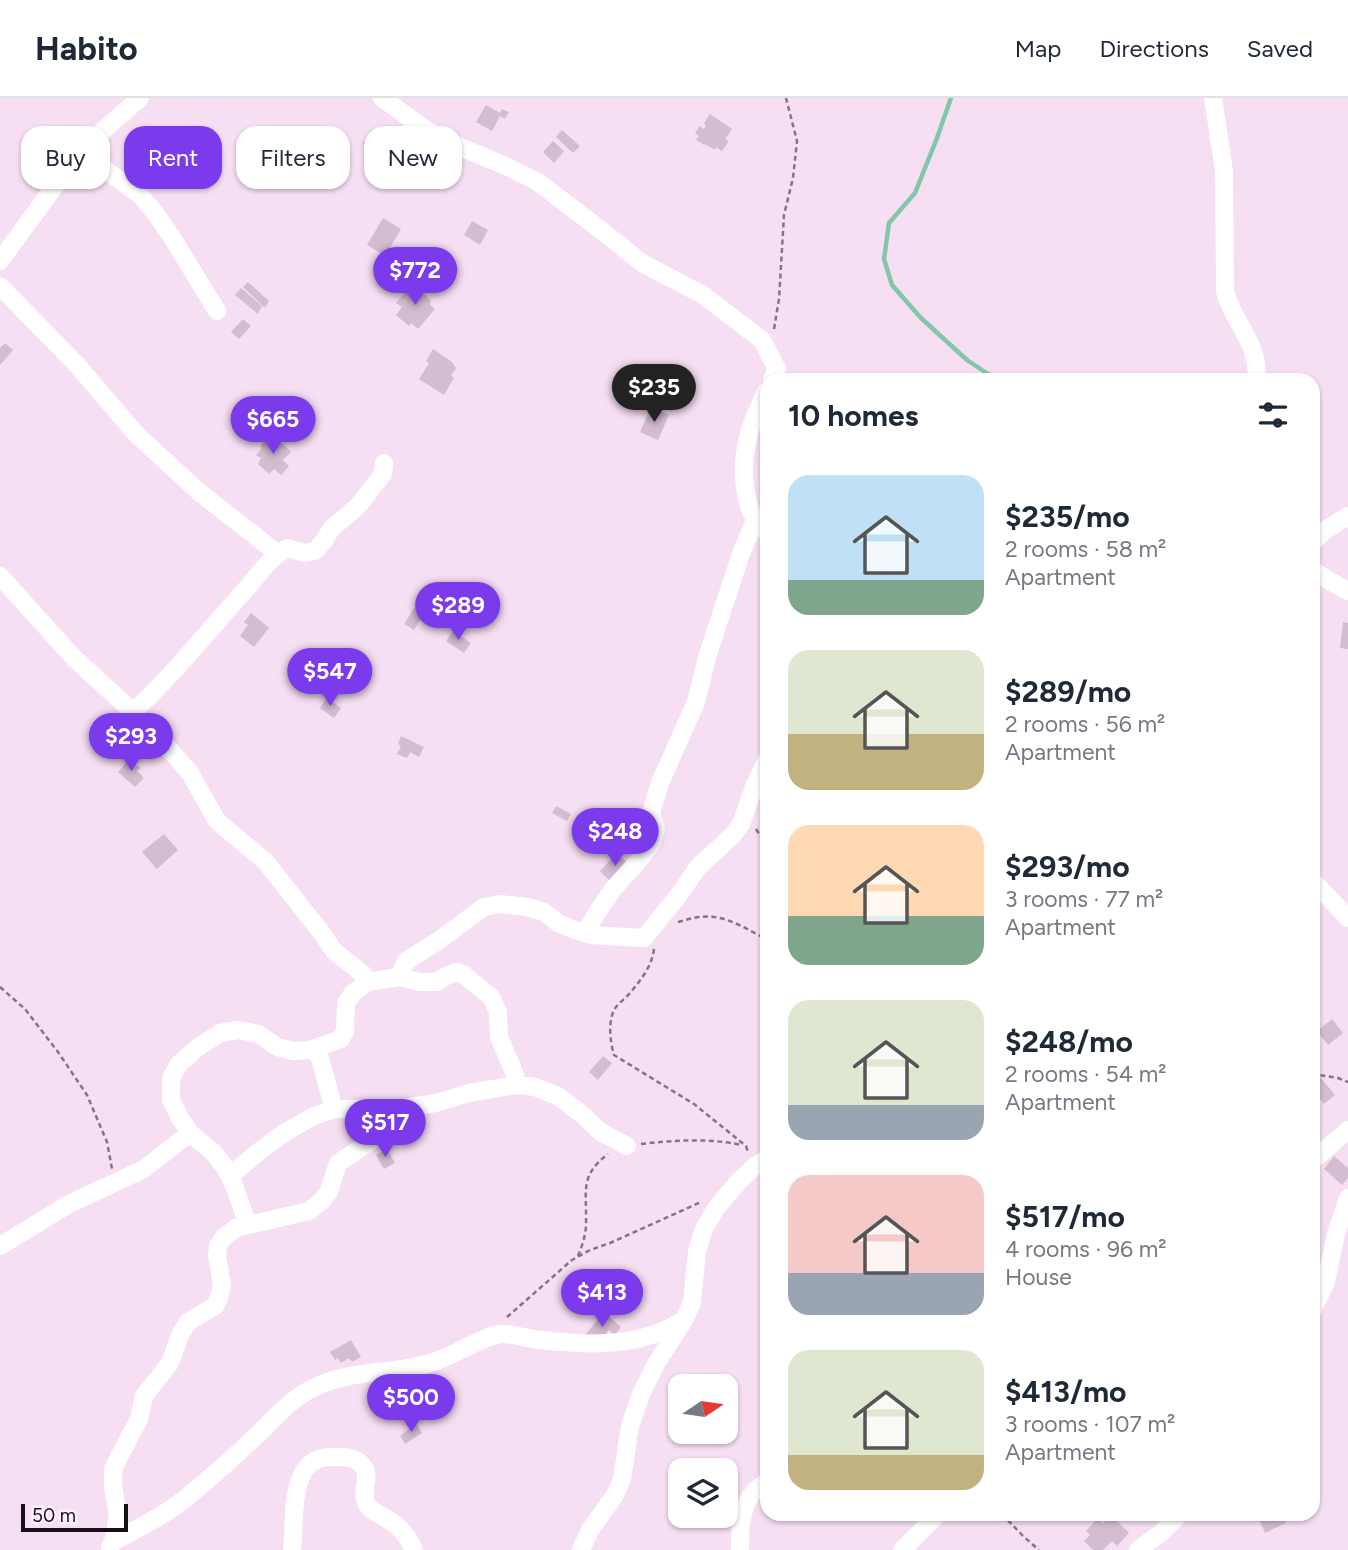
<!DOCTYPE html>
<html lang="en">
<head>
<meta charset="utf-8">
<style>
  body { margin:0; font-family:Figtree,sans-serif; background:#f2f2f3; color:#1f2937; height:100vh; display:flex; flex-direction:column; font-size:26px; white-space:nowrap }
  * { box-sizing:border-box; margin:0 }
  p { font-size:23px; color:#747a83 }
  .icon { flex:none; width:38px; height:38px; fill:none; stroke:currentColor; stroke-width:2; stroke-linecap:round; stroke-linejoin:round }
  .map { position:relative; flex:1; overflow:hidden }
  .side { position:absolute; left:760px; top:275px; width:560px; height:1148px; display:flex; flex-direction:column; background:#fff; border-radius:21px; box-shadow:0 2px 5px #0004 }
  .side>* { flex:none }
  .banner { position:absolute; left:21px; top:28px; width:634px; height:63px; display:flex; gap:14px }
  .needle { width:46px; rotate:77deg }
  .fabs { position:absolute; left:668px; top:1276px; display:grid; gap:14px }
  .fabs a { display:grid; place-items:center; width:70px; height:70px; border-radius:14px; background:#fff; box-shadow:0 2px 5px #0004; font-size:35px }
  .scale { position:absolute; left:21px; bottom:18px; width:107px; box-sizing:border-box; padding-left:7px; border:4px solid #171016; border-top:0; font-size:19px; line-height:24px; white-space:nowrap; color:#171016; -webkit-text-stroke:5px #fdeffb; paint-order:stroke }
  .price { position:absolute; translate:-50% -60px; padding:0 16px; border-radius:24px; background:#7c3aed; color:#fff; font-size:23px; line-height:46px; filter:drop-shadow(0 2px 4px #0008) }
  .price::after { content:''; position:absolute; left:50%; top:42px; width:21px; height:16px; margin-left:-10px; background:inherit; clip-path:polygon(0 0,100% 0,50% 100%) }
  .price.on { background:#222; color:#fff }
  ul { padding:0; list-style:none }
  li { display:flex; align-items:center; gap:21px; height:175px; padding:0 28px }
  li span { display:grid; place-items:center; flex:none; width:196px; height:140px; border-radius:21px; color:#555 }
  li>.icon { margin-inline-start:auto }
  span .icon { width:84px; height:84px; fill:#fffc; stroke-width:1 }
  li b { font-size:30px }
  h2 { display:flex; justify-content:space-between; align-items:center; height:84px; padding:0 28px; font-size:30px }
  .chip { padding:0 24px; border-radius:21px; background:#fff; box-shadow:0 2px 5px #0004; font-size:24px; line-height:63px }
  .chip.on { background:#7c3aed; color:#fff }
  header { display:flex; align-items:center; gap:42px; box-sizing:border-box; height:98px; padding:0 35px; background:#fff; border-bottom:2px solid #e0e1e3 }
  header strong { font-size:33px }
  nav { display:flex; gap:38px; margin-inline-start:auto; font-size:24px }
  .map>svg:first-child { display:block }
</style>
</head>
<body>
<header>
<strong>Habito</strong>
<nav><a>Map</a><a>Directions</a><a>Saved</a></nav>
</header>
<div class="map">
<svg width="1348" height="1452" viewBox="0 0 1348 1452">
  <rect width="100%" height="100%" fill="#f6def3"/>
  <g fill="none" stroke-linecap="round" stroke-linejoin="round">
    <path stroke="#83c7aa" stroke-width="4.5" d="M951,0L937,40L915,95L889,125L884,161L892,187L921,220L967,262L997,282"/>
  </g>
  <path fill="#d4bdd1" d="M486,7L500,15L502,11L509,14L505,21L500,18L492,33L476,24Z
    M710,16L732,31L725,41L729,43L722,53L716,49L715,52L705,46L704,47L696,42L699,38L695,35L700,28L704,31L706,28L704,25Z
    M562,32L580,48L573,55L556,39Z
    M374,33L387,46L376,57L363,45Z
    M553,43L564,53L554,65L543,54Z
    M383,120L401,131L385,158L367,147Z
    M472,123L488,132L480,147L464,137Z
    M248,184L269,203L265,210L243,189Z
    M412,186L431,202L430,207L435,211L418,231L411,225L409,228L396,217L402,209L396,205Z
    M241,190L262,208L258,216L235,197Z
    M243,221L251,228L239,241L231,234Z
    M5,245L13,252L0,267V250Z
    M433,251L452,264L456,270L451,278L454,280L444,297L419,281L429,265L426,263Z
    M651,309L669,317L658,342L640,334Z
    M274,337L291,354L283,362L289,368L281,377L274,371L269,376L258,366L261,360L256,357L262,350L260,349L266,341L269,342Z
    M417,506L426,512L414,532L404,526Z
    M251,515L269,530L254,549L240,538L248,527L244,524Z
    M1343,524L1348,525V551L1340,550Z
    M453,533L471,545L464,555L446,543Z
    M327,600L341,610L334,620L320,610Z
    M401,638L424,649L419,659L410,654L407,660L397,656L401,648L398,646Z
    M129,661L140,670L137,673L144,680L135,689L118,674Z
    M556,708L571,716L567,723L552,715Z
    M593,733L603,740L594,752L585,745Z
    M164,736L178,752L157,771L142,754Z
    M617,755L630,767L613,786L600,773Z
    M1332,921L1343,935L1328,947L1317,933Z
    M603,958L612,965L598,982L589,974Z
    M1321,980L1335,997L1324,1006L1312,991V987Z
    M387,1051L395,1065L384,1071L376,1057Z
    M1334,1058L1348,1070V1080L1342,1087L1324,1071Z
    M604,1214L621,1229L615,1237L609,1232L597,1247L585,1237Z
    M351,1242L361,1259L352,1264L349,1260L341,1265L338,1260L335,1262L330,1254Z
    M416,1326L422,1335L405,1346L400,1338Z
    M1267,1416L1270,1421L1281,1416L1286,1425L1265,1435L1258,1419Z
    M1111,1417L1129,1435L1117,1448L1112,1443L1103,1452H1093L1084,1443L1090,1437L1086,1433L1098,1420L1103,1425Z"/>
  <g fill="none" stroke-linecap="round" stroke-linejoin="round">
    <path stroke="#847582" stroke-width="2.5" stroke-dasharray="5 3.5" stroke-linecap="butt" d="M774,231L779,201L784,117L793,80L797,43L786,0
      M756,731L766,747
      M678,824C686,822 694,819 701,819C725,816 746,831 766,841
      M654,851C652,868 641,882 630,895C625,901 618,905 614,912C608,925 610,943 614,957L694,1006L746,1048L748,1054
      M0,889L25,911L58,954L87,997L107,1044L112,1071
      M1312,976L1338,980L1348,984
      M641,1046C676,1042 708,1040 742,1047
      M578,1158C582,1148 586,1137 586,1126C587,1093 579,1078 608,1056
      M507,1219L572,1162L590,1152L610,1145L701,1104
      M1002,1416L1023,1438L1039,1452"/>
    <path stroke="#fff" stroke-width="18" d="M382,0L425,31L446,43L506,68L538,84L606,136L642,165L703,197L762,242L777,271L772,282
      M1213,0L1224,73L1225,193C1233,225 1261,247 1256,282
      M82,51L107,73L140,97L155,115L173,141L217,213
      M0,163L82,51L140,0
      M0,188L78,268L136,336L199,394L277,455
      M766,293C760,308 751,324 748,340C741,368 741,414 766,433
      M1312,445L1324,433L1348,418
      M1312,472L1328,482L1348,493
      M0,478L73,559L133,614L163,644L190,675L217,723L265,763L321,834L334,853L363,876L368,884
      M133,614C174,576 209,532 246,491C259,477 270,458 288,450L304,455L315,453L324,443L331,431L358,408L383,376L384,365
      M1312,782L1348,820
      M585,835L598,813L614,790L641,760L652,745L656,731L651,715L660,685L696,604L708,556L741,456L756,420
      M399,879L406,863L438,843L484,809L500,806L527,809L544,814L558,825L575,832L591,837L644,840L679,797L698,769L732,738L741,726L754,689L766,663
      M317,950L334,1011
      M1312,1063L1348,1032
      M230,1078L257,1055L284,1035L314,1018L334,1011H361L384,1017L409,1009L436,1005L469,995L517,987L535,989L558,998L584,1018L599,1033L627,1048
      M248,1127L234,1087L226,1071L214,1055L190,1035L180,1020L171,1002V980L179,966L197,950L220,935L238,932L259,936L277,949L293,953L310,952L341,941L345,933L346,905L353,895L368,884L399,879L420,884H437L446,878L457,874L463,876L491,899L498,914L499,939L514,974L517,987
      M0,1148L69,1106L144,1071L190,1035
      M1312,1213L1326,1184L1336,1136L1348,1100
      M113,1444C138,1430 164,1418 186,1400C209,1381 232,1361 254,1340C276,1319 295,1295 325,1285C361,1271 402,1276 439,1262C457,1256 486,1236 503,1236C515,1236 528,1241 540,1242C579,1246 617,1249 655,1236C665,1233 675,1227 684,1222
      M110,1449L113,1444L118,1417L113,1388V1372L119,1359L139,1321L144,1298L170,1265L181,1235L188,1224L215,1208L219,1200L222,1187L217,1158L218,1148L224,1139L236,1130L309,1113L322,1103L329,1093L338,1065L391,1030L398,1014
      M292,1452C296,1421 287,1358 332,1359C342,1359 354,1358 362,1367C373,1379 358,1395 368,1408C372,1414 380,1416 386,1420C399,1428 408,1438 414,1452
      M581,1452L590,1432L615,1397L622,1381L630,1328L641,1296L656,1266L684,1222L692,1205L697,1153L704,1131L717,1109L738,1084L755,1068L766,1062
      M740,1452C740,1434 740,1409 753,1395C756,1391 762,1388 766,1384
      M902,1452L938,1416
      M1138,1452L1162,1434L1180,1416"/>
  </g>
</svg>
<div class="fabs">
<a><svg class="needle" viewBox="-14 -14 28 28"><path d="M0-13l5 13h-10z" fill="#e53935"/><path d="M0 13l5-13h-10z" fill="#747a83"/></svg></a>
<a><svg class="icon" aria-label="layers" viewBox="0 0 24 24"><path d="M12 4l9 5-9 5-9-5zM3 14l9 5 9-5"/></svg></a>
</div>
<div class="scale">50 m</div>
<b class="price" style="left:415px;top:209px">$772</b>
<b class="price on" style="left:654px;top:326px">$235</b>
<b class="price" style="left:273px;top:358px">$665</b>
<b class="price" style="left:458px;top:544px">$289</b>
<b class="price" style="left:330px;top:610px">$547</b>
<b class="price" style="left:131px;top:675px">$293</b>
<b class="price" style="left:615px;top:770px">$248</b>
<b class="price" style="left:385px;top:1061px">$517</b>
<b class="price" style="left:602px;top:1231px">$413</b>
<b class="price" style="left:411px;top:1336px">$500</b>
<div class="banner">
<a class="chip">Buy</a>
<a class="chip on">Rent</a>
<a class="chip">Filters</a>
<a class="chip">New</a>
</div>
<section class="side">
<h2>10 homes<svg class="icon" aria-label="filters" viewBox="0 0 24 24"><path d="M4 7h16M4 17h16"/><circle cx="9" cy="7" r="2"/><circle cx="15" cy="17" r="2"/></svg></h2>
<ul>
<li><span style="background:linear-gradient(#bfe0f5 75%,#7fa58c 0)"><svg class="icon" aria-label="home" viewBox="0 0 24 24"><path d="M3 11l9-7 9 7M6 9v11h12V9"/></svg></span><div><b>$235/mo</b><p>2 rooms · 58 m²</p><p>Apartment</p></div></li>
<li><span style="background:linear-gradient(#dfe7d0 60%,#c2b280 0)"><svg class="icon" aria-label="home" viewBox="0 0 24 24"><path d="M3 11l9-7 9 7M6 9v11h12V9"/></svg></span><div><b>$289/mo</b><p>2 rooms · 56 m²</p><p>Apartment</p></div></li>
<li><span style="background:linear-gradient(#ffd9b3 65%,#7fa58c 0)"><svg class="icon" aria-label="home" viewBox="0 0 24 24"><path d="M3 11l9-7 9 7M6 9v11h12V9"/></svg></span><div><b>$293/mo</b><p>3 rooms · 77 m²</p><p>Apartment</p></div></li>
<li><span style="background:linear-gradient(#dfe7d0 75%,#9aa5b1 0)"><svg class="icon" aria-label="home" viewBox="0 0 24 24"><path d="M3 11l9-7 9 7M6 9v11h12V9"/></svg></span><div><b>$248/mo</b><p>2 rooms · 54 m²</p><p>Apartment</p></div></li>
<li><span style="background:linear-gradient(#f6c9c9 70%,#9aa5b1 0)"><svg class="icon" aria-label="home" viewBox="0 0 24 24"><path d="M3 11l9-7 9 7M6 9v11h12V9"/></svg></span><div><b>$517/mo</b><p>4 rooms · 96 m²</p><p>House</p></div></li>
<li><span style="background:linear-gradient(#dfe7d0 75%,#c2b280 0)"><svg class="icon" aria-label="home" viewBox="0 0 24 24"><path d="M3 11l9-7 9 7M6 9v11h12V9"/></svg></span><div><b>$413/mo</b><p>3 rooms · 107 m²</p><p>Apartment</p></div></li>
</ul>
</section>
</div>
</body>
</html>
